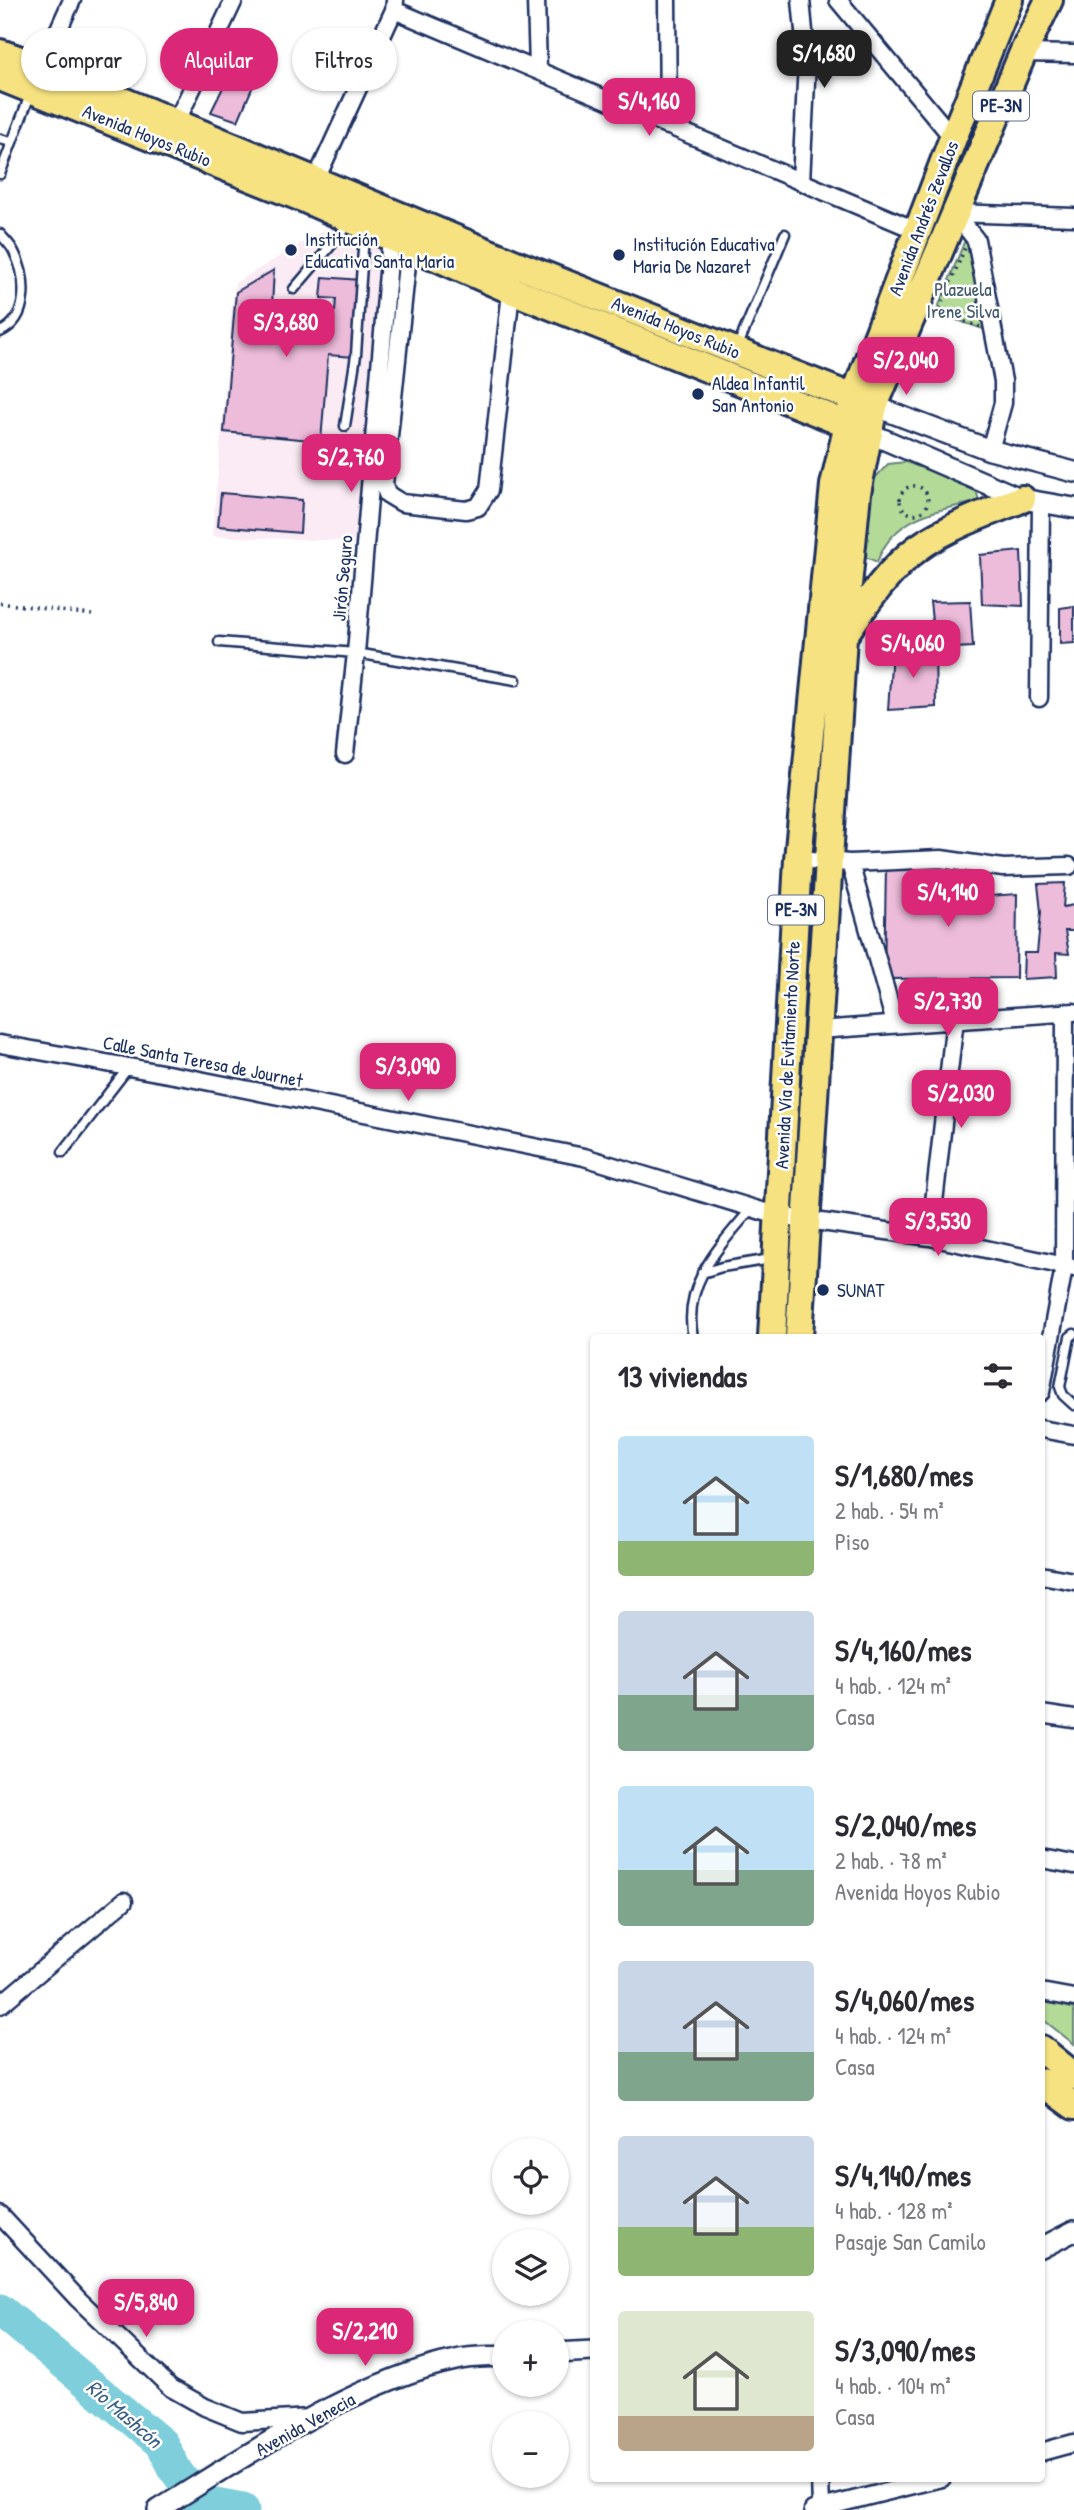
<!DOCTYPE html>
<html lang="es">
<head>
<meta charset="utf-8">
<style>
  body { margin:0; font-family:"Patrick Hand",sans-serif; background:#f2f2f3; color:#2b2b33; height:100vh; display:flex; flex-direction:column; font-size:26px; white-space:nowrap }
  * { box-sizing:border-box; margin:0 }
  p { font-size:23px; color:#7c7c81 }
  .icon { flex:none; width:38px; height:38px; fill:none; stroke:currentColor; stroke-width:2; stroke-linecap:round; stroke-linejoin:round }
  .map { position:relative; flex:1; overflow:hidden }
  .sheet { position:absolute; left:590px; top:1334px; width:455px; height:1148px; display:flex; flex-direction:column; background:#fff; border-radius:7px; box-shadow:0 2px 5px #0004 }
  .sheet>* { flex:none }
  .banner { position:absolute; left:21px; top:28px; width:464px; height:63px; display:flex; gap:14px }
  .buttons { position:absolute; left:492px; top:2138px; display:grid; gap:14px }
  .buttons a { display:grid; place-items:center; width:77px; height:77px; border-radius:50%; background:#fff; box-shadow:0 2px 5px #0004; font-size:35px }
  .price { position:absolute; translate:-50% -60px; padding:0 16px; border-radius:14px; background:#db2777; color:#fff; font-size:23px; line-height:46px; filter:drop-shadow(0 2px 4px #0008) }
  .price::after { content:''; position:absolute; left:50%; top:42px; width:21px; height:16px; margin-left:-10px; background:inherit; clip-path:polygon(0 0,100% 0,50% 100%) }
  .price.active { background:#222; color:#fff }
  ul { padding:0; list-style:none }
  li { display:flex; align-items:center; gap:21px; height:175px; padding:0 28px }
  li span { display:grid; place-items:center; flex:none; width:196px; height:140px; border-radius:7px; color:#555 }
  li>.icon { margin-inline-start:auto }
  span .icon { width:84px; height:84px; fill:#fffc; stroke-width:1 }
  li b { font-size:30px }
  h2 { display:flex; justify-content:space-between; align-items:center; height:84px; padding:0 28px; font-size:30px }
  .chip { padding:0 24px; border-radius:32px; background:#fff; box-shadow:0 2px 5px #0004; font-size:24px; line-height:63px }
  .chip.active { background:#db2777; color:#fff }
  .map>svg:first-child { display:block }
</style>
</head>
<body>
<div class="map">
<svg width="1074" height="2510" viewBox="0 0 1074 2510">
  <rect width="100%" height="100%" fill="#fff"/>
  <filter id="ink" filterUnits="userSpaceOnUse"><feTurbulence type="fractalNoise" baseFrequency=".0143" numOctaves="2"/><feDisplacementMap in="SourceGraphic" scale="14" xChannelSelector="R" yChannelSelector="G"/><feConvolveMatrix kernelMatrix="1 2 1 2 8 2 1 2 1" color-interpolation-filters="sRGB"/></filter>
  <g filter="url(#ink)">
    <path fill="#faebf4" d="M334,224L397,251L369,542L212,536L235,283Z"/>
    <path fill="#b3da96" stroke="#67847a" stroke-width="2" d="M965,240L974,242L989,331L936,313Z
      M906,462L976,488L979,502C935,510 894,516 877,562L863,556L874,479L888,464Z
      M1041,1999L1074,2009V2044L1041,2018Z"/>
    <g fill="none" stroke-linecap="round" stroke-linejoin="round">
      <path stroke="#7fcedc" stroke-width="33" d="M0,2310L162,2444L176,2471L199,2502L243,2510"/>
    </g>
    <path fill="#edbcdb" stroke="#1b2f5e" stroke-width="2" d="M237,59L262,65L238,121L211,112Z
      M274,270L272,306L335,311L336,299L321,298L323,277L360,280L354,357L328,355L321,441L224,432L236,292Z
      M221,493L302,500L300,533L218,526Z
      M1021,551L1023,606L982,604L980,555Z
      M970,601L973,647L935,649L930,602Z
      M1074,606V643L1060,644V608Z
      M935,649L936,707L888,710L892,650Z
      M886,866H928L926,897L961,894L963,871L990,870L989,896L1017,894L1016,978L884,979Z
      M1065,883L1063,907L1074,905V931H1065L1069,954L1056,953L1057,977L1023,979L1024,953H1037L1041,912L1038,884Z"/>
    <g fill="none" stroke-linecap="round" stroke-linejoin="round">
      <g stroke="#1b2f5e" stroke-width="13">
        <path id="service" d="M0,139L11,142
          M0,174L30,95
          M0,234C4,239 11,245 14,252C27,277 30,319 0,332
          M294,289L351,222
          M737,348L785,234
          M345,426L356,355L363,249L368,231
          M219,642L356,653L516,680
          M63,1152L128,1068
          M702,1273L722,1267L771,1259
          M1074,1334L1070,1337L1060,1387L1063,1395L1074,1405
          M693,1337C682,1284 719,1247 751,1209"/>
      </g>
      <g stroke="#1b2f5e" stroke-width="21">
        <path id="minor" d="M536,0L538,69
          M667,0L668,126
          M838,0L953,138
          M394,10L918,231
          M1023,53L1074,54
          M39,73L72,0
          M172,131L234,0
          M801,181L807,62L801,0
          M312,188L394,10L395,1
          M955,213L976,240L1003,381V403L990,450
          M955,213L1074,217
          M409,245L384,484L387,494L402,503L466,510L478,507L489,490L512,283
          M1039,698L1041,502
          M345,754L356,653L391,237
          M798,859L850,863L941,859L1003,868L1069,866
          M850,863L895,1023
          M818,1030L1074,1012
          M0,1044L190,1078L584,1157L778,1216L930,1237L1074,1268
          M930,1237L955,1019
          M1041,1392L1064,1267L1065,1012
          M1041,1429L1074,1435
          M1041,1575L1074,1581
          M1041,1714L1074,1719
          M1041,1859L1074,1865
          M1041,1992L1074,1998
          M0,2005L124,1901
          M0,2215L78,2299L171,2388L205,2407L242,2422L310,2418
          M1041,2452L1074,2443
          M820,2478L821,2508
          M813,2510L942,2478"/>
      </g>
      <g stroke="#1b2f5e" stroke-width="24">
        <path id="tertiary" d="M874,406L990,450L1074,472
          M869,433L1022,499L1074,508
          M1041,2248L1074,2231
          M556,2353L593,2351
          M158,2510C246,2456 355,2381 456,2360C471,2356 488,2357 504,2356"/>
      </g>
      <g stroke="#1b2f5e" stroke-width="32">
        <path id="primary" d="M0,53L41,67L516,264L874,406
          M0,77L307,200L511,290L869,433"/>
      </g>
      <g stroke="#1b2f5e" stroke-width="32">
        <path id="trunk" d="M844,635C865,605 888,570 918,548C945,528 991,511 1022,499
          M772,1337L798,859L834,485L854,398L953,138L1009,0
          M799,1337L843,637L857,493L874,406L1023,53L1049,0
          M1041,2049L1074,2076
          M1041,2082L1074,2106"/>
      </g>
      <path stroke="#1b2f5e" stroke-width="3.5" stroke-dasharray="2 5" stroke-linecap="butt" d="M967,243L971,244L987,329L938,313Z
        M900 500a14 14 0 1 1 28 0a14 14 0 1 1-28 0Z
        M0,603L92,615"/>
      <use href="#service" stroke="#fff" stroke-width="8"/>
      <use href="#minor" stroke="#fff" stroke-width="16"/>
      <use href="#tertiary" stroke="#fff" stroke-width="19"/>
      <use href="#primary" stroke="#f6e281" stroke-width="26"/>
      <use href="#trunk" stroke="#f6e281" stroke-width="26"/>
    </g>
  </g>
  <g fill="#1b2f5e" stroke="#fff" stroke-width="2.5">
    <circle cx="291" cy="250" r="7"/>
    <circle cx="619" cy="255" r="7"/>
    <circle cx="698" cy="394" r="7"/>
    <circle cx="823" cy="1290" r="7"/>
  </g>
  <g text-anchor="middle" stroke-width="5" stroke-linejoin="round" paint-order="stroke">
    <g fill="#fff" stroke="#5f6d8e" stroke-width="2">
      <rect x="973" y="91.5" width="56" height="29" rx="5"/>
      <rect x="768" y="895.5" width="56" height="29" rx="5"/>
    </g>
    <g font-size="18" font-weight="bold" fill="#1b2f5e">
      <text x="1001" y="112">PE-3N</text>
      <text x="796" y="916">PE-3N</text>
    </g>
    <g font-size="19" fill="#1b2f5e" stroke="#fff">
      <text transform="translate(147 135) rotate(22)" y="7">Avenida Hoyos Rubio</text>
      <text transform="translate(923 218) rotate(-69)" y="7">Avenida Andrés Zevallos</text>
      <text transform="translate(676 327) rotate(22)" y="7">Avenida Hoyos Rubio</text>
      <text transform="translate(342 578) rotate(-85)" y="7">Jirón Seguro</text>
      <text transform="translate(787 1055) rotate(-87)" y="7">Avenida Vía de Evitamiento Norte</text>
      <text transform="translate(203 1061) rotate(11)" y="7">Calle Santa Teresa de Journet</text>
      <text transform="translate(305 2424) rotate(-29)" y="7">Avenida Venecia</text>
    </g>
    <g font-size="19" fill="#1b2f5e" stroke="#fff" text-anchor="start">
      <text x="305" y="246">Institución<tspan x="305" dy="22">Educativa Santa Maria</tspan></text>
      <text x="633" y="251">Institución Educativa<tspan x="633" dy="22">Maria De Nazaret</tspan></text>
      <text x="712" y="390">Aldea Infantil<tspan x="712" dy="22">San Antonio</tspan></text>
      <text x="837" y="1297">SUNAT</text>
    </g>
    <g font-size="19" fill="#415a6c" stroke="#fff">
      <text x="963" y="296">Plazuela<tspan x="963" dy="22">Irene Silva</tspan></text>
    </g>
    <g font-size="21" font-style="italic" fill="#395f84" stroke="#fff">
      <text transform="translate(124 2414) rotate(41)" y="7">Río Mashcón</text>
    </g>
  </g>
</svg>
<div class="buttons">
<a><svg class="icon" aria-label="locate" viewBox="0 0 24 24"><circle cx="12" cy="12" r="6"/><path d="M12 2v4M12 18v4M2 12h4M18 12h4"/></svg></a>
<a><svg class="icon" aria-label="layers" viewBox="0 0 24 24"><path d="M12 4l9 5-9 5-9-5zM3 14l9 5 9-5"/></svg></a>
<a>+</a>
<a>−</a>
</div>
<b class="price active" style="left:824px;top:90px">S/1,680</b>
<b class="price" style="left:649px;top:138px">S/4,160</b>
<b class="price" style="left:286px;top:359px">S/3,680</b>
<b class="price" style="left:906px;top:397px">S/2,040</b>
<b class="price" style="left:351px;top:494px">S/2,760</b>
<b class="price" style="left:913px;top:680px">S/4,060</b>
<b class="price" style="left:948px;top:929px">S/4,140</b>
<b class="price" style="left:948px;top:1038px">S/2,730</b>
<b class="price" style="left:408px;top:1103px">S/3,090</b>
<b class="price" style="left:961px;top:1130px">S/2,030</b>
<b class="price" style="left:938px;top:1258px">S/3,530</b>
<b class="price" style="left:146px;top:2339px">S/5,840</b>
<b class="price" style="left:365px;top:2368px">S/2,210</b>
<div class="banner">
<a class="chip">Comprar</a>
<a class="chip active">Alquilar</a>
<a class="chip">Filtros</a>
</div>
<section class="sheet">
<h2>13 viviendas<svg class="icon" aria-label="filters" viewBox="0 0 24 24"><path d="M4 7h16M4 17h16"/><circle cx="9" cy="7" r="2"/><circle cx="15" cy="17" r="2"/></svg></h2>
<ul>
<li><span style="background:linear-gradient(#bfe0f5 75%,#8fb573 0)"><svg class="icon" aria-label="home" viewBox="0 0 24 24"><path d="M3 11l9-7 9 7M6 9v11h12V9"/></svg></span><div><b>S/1,680/mes</b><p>2 hab. · 54 m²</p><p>Piso</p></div></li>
<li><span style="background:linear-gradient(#c9d6e8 60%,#7fa58c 0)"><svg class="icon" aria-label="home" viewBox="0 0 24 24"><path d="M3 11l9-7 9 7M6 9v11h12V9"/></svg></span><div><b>S/4,160/mes</b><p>4 hab. · 124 m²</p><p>Casa</p></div></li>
<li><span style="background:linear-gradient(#bfe0f5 60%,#7fa58c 0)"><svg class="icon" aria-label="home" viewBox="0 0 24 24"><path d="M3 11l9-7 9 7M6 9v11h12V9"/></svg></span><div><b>S/2,040/mes</b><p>2 hab. · 78 m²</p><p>Avenida Hoyos Rubio</p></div></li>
<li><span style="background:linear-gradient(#c9d6e8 65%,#7fa58c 0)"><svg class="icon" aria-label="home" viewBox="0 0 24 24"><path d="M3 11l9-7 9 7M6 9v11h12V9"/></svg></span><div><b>S/4,060/mes</b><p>4 hab. · 124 m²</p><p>Casa</p></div></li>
<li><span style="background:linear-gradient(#c9d6e8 65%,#8fb573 0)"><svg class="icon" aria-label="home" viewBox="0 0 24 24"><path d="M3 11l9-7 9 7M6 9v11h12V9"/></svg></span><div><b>S/4,140/mes</b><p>4 hab. · 128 m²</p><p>Pasaje San Camilo</p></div></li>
<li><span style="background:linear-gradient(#dfe7d0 75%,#b9a48a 0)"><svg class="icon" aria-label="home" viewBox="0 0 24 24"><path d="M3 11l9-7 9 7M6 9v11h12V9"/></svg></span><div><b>S/3,090/mes</b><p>4 hab. · 104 m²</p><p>Casa</p></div></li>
</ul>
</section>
</div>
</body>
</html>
